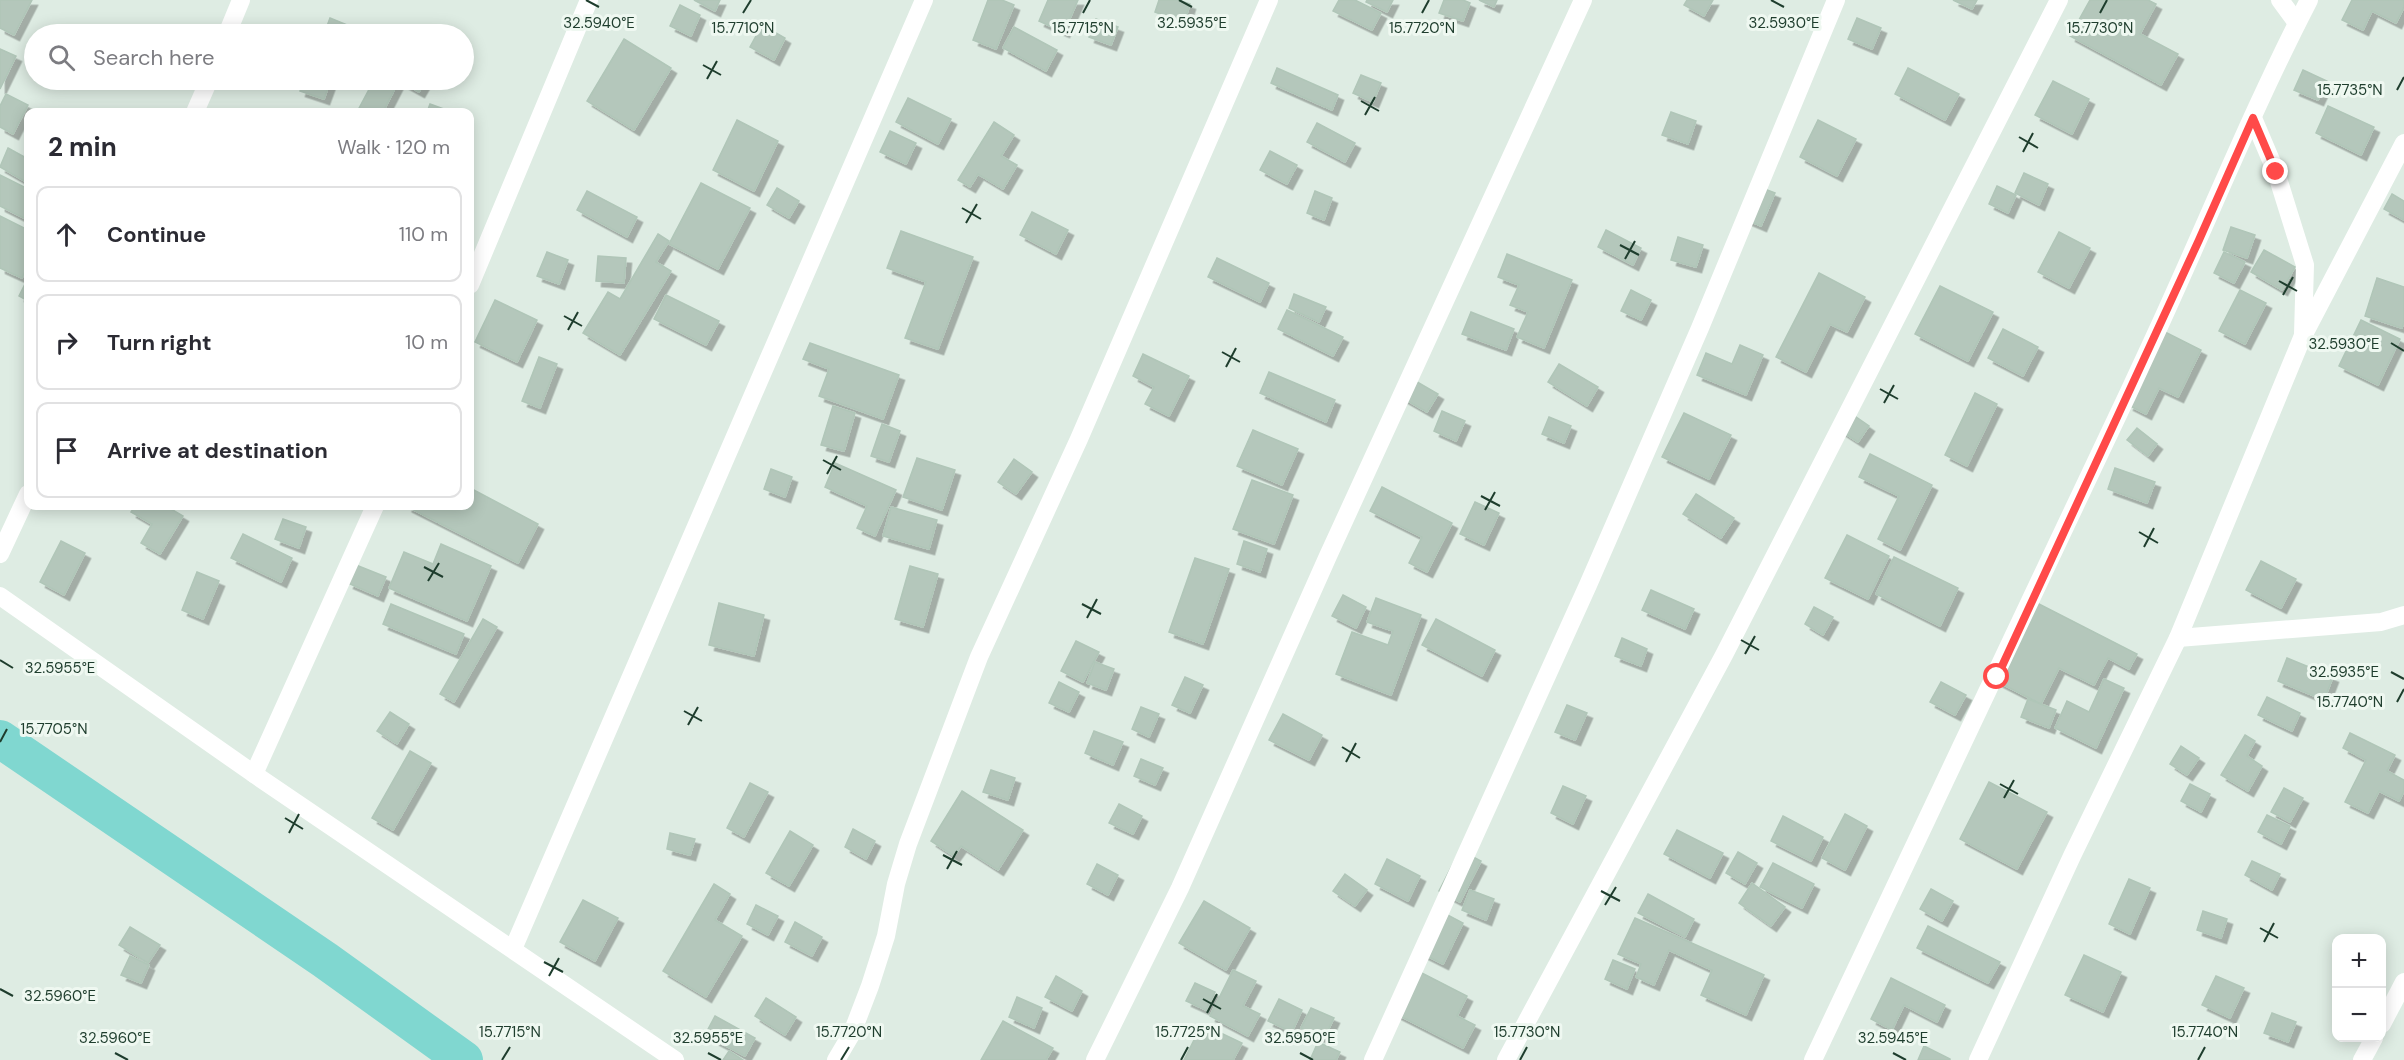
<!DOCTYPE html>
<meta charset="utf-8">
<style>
:root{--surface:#fff;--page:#f7f7f7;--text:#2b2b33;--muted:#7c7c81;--line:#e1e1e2}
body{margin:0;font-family:"DM Sans",sans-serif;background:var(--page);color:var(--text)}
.controls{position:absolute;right:18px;bottom:18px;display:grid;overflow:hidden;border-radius:12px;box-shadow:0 3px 15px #0003}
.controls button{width:54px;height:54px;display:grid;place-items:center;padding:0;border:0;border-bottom:2px solid var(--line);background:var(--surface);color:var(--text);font:30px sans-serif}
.stop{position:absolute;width:18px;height:18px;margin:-14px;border:4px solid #ff4a49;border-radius:50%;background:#fff}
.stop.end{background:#ff4a49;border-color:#fff;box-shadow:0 2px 6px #0008}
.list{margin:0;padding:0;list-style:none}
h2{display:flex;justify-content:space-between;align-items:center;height:78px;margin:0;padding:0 24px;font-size:26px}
h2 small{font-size:20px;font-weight:400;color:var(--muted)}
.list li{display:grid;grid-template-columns:39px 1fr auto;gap:18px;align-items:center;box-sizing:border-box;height:96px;margin:0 12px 12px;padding:0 12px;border:2px solid var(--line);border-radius:12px}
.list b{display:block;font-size:22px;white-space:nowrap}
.list em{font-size:20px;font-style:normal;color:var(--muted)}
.icon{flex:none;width:33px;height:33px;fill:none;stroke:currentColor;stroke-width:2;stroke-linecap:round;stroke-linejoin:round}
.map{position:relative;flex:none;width:2404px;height:1060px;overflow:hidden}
.search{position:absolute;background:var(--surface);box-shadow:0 3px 15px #0003;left:24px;top:24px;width:450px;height:66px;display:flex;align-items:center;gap:15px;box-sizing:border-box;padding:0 21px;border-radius:33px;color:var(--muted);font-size:22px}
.panel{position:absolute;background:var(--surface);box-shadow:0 3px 15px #0003;left:24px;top:108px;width:450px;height:402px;border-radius:12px}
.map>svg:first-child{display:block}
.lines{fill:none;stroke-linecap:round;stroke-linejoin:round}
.canal{stroke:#80d7d0;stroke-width:38}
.building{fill:#b4c7bb;stroke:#b0c6b8;stroke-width:1.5;filter:url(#shadow)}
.minor{stroke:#fff;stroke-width:18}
.route{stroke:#ff4a49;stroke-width:8}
.ticks{fill:none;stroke:#1e3d2d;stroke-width:2}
.ticks-label{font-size:15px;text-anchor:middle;fill:#1e3d2d;stroke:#eff8f1;stroke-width:6;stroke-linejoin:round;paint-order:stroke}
</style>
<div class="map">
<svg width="2404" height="1060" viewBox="0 0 2404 1060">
<defs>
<filter id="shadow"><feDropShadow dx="5.5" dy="5.5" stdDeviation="0" flood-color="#0004"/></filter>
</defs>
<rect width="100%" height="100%" fill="#deece3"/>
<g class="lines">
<!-- canal -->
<polyline class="canal" points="0,739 325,960 464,1060"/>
</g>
<!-- building -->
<g class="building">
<polygon points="0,0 32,0 14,35 0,28"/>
<polygon points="694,0 720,0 715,11"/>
<polygon points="988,0 1002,0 1014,5 996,49 973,40"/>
<polygon points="1048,0 1078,0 1064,32 1039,21"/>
<polygon points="1159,0 1178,0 1190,4 1184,23 1155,12"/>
<polygon points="1339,0 1355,0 1381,13 1372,30 1333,11"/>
<polygon points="1367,0 1393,0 1387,12 1366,2"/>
<polygon points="1444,0 1463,0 1470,3 1463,21 1439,13"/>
<polygon points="1479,0 1497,0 1494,7"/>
<polygon points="1687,0 1713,0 1704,16 1684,5"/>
<polygon points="1953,0 1977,0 1972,9"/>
<polygon points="2090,0 2148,0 2156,4 2140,34 2178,54 2161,85 2070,36"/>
<polygon points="2352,0 2404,0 2404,7 2396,23 2372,11 2363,30 2342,20"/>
<polygon points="680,5 700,15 691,36 670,26"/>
<polygon points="330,18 369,34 324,34"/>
<polygon points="1857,18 1881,28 1872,49 1848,39"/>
<polygon points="1096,19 1118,27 1111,45 1089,37"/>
<polygon points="762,25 785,38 774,60 750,47"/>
<polygon points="1014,27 1057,50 1046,71 1003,48"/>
<polygon points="624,39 671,68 634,130 587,101"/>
<polygon points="0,49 16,56 0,89"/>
<polygon points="1277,68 1338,95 1332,110 1271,83"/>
<polygon points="1908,68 1959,94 1945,120 1895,94"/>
<polygon points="2303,70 2327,81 2318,100 2294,90"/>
<polygon points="1361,75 1381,83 1373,102 1353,93"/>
<polygon points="304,80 331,80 324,99 300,91"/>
<polygon points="374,80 426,80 419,92 399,81 383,112 363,112 358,110"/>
<polygon points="2053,81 2089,99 2072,134 2035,115"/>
<polygon points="6,94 28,105 13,134 0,127 0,106"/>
<polygon points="908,98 951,119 938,144 896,122"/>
<polygon points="430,104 452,112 427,112"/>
<polygon points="2328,106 2374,127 2361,155 2316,133"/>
<polygon points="1671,112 1696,121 1688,144 1662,135"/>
<polygon points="737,120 778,141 754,191 713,170"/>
<polygon points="1818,120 1856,139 1837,176 1800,157"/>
<polygon points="994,122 1014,135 1001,156 1017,165 1003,189 978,174 970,187 958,180"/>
<polygon points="1317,123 1355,143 1345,162 1307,142"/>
<polygon points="890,131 916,143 906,164 880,152"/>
<polygon points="8,148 28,159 28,183 0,167"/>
<polygon points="1270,151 1297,165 1287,184 1260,170"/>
<polygon points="2024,173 2048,184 2039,205 2015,193"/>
<polygon points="0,175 28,189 28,220 0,206"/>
<polygon points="701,183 750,208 718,269 669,244"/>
<polygon points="1754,185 1775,193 1761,226 1740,217"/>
<polygon points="1997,186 2016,195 2008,213 1989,204"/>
<polygon points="777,188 799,201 789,218 767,205"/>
<polygon points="587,191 637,217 627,237 577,210"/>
<polygon points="1315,191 1332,198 1324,220 1307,213"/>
<polygon points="2392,194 2404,201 2404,220 2384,209"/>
<polygon points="1032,212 1068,230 1056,254 1020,235"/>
<polygon points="0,216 28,230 28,265 22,278 0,268"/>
<polygon points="2231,227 2255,235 2247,258 2223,250"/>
<polygon points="1606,230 1641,248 1633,265 1598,247"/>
<polygon points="901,231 973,257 938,349 905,338 926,282 887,268"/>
<polygon points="2059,232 2090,248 2069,288 2038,272"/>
<polygon points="658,234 669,241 656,262 671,271 620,355 583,333 608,292 620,299"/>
<polygon points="1678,237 1703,245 1696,267 1671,260"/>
<polygon points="2264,250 2295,267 2282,290 2251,272"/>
<polygon points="547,252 568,260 559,284 537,276"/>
<polygon points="2224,252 2245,262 2234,283 2214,273"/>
<polygon points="1507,254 1572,280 1544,348 1517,337 1528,312 1510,305 1519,285 1498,277"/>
<polygon points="598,256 626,258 624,283 596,281"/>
<polygon points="1217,258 1269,283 1260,302 1208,277"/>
<polygon points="1819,273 1865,297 1847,332 1830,324 1806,372 1776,357"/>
<polygon points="28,278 28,301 19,296"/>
<polygon points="2377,278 2404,287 2404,322 2402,328 2365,316"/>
<polygon points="1940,286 1993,312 1968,361 1915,334"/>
<polygon points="1631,290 1651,300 1641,320 1621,311"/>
<polygon points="2240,290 2266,303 2245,344 2219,331"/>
<polygon points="1294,294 1326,307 1319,322 1289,308"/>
<polygon points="666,295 719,321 706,345 654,319"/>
<polygon points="495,300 537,320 517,362 475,342"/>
<polygon points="1287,310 1343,337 1333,356 1278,329"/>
<polygon points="1471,312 1514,329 1506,350 1462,334"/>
<polygon points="2361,320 2400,339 2378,385 2339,366"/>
<polygon points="2003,329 2038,347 2023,376 1988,358"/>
<polygon points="2163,331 2201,350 2178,397 2159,388 2146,414 2128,405"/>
<polygon points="810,343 899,375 883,419 819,396 829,369 803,359"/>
<polygon points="1740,345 1763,355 1746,395 1697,375 1706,353 1732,364"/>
<polygon points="1143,354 1189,376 1169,416 1145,404 1154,387 1133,376"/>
<polygon points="539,357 557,364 540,408 522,401"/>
<polygon points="1559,364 1598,387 1587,406 1548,382"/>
<polygon points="1269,372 1335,400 1326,422 1260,393"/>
<polygon points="1412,379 1438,394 1427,412 1401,397"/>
<polygon points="1975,393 1997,404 1967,466 1945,455"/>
<polygon points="833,406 855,413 844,451 821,445"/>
<polygon points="1442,411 1465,421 1456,441 1434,431"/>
<polygon points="1849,412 1869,426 1858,442 1838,429"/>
<polygon points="1684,413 1731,435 1709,479 1662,457"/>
<polygon points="1549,417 1571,426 1564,443 1542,434"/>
<polygon points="882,424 900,431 889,462 871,456"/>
<polygon points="2137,428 2157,444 2148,456 2127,440"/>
<polygon points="1253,430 1298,449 1282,485 1237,466"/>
<polygon points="1870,454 1932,485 1900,550 1878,539 1899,496 1859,477"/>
<polygon points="917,458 955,470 942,510 903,497"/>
<polygon points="1014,459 1032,472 1016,494 998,482"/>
<polygon points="835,463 896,490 875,536 857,528 867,506 825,487"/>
<polygon points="2115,468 2155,482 2147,503 2108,489"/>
<polygon points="771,469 792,477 785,497 764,489"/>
<polygon points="1252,480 1293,495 1274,544 1233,529"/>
<polygon points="1382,487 1452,523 1427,572 1409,563 1422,537 1370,511"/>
<polygon points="470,488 538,524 518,563 406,506 470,506"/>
<polygon points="1696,494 1734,518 1721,538 1683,514"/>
<polygon points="1475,502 1499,513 1484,545 1460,534"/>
<polygon points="135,506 166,506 183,516 160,554 141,543 152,524 131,512"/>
<polygon points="891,507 937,520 929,549 883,536"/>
<polygon points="283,519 306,527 299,548 275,539"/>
<polygon points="243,534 292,558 281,582 231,558"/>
<polygon points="1847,535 1889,556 1868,599 1825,578"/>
<polygon points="61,541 85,553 64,595 40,582"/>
<polygon points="1244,541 1267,549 1260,572 1237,564"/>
<polygon points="441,544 491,566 467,621 389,588 404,552 433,564"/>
<polygon points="1894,557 1958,588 1940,626 1876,594"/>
<polygon points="1195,558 1229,569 1203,644 1169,632"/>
<polygon points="2261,561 2296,579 2281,608 2246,590"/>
<polygon points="356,565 386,577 378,596 348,583"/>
<polygon points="910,566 938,574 923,627 895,619"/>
<polygon points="197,572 219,581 203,619 182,610"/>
<polygon points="1651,590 1694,609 1685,629 1642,610"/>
<polygon points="1343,595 1366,607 1356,628 1332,616"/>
<polygon points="1376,598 1421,615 1391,695 1336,674 1352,632 1388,645 1393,631 1367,622"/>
<polygon points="719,603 764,615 754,656 709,645"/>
<polygon points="2037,603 2137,654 2129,669 2108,658 2094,685 2059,668 2041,704 1998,682"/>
<polygon points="391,604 464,634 456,654 383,624"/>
<polygon points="1814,607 1833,617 1823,635 1805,624"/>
<polygon points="483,619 497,627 454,702 440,694"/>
<polygon points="1436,619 1495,650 1482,676 1422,645"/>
<polygon points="1622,638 1647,649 1641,666 1615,656"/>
<polygon points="1076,641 1099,652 1083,682 1061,671"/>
<polygon points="2287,658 2333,677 2324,700 2278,681"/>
<polygon points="1095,662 1114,669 1106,690 1087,683"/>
<polygon points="1185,677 1203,685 1190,713 1172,705"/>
<polygon points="2104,679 2124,688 2096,748 2055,728 2067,701 2089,712"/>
<polygon points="1059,682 1079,692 1069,712 1049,703"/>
<polygon points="1941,682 1966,695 1955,715 1930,702"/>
<polygon points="2267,697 2300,713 2292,731 2258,715"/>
<polygon points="2028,699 2056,710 2049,728 2021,717"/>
<polygon points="1567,705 1587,713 1575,740 1555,732"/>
<polygon points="1141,707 1159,714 1149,737 1132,729"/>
<polygon points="390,712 409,724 397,744 377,731"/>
<polygon points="1283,714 1322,735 1309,760 1269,740"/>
<polygon points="1094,731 1123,742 1113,765 1085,753"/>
<polygon points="2350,733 2395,755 2387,771 2404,780 2404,791 2399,801 2379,791 2368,813 2345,802 2366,760 2343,748"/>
<polygon points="2245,735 2255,741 2247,756 2262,766 2248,791 2221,775"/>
<polygon points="2181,746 2199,758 2187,775 2170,764"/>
<polygon points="410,751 431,763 393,830 372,818"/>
<polygon points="1141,759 1163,768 1155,785 1134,776"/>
<polygon points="991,770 1015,778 1008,800 983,792"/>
<polygon points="1989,782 2047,812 2017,869 1960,839"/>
<polygon points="750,783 768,792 744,837 727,828"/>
<polygon points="2190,784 2210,794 2201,812 2181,801"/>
<polygon points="1563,786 1586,796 1573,824 1551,813"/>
<polygon points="2284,788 2303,798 2290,822 2271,812"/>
<polygon points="962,791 1023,830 998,870 961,846 954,856 931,841"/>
<polygon points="1119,804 1142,816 1133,834 1109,823"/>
<polygon points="1845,814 1867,826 1845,870 1822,858"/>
<polygon points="2267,815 2290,826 2281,844 2258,832"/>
<polygon points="1783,816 1823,837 1811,861 1771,841"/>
<polygon points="853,829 875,841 866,859 845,847"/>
<polygon points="1677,830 1723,853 1710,878 1664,854"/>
<polygon points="790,831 813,845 789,886 766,873"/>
<polygon points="670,833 695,839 690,855 667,849"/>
<polygon points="1460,850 1481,861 1460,902 1439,891"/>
<polygon points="1738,852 1757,863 1745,884 1726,873"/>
<polygon points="1387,859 1420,876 1408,901 1375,884"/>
<polygon points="2252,861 2280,874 2272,890 2245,875"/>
<polygon points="1773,863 1814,884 1802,908 1760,887"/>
<polygon points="1097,864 1118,875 1108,895 1087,884"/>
<polygon points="1345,874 1367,890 1355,906 1333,891"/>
<polygon points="2129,879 2150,888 2130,934 2109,924"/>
<polygon points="1752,883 1785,907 1771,926 1739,903"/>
<polygon points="714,884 730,894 715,920 742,936 706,997 663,971"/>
<polygon points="1931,889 1953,901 1942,921 1920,909"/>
<polygon points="1470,890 1494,899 1486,920 1462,910"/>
<polygon points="1648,894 1694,919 1685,937 1638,913"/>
<polygon points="583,900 618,918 595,961 560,942"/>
<polygon points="1204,901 1250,928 1226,970 1179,943"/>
<polygon points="756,905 778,916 768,935 747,924"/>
<polygon points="1440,911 1463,923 1443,964 1419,952"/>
<polygon points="2203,911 2227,919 2221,938 2197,930"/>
<polygon points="1635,918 1764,975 1746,1015 1701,995 1712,970 1669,950 1654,985 1636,977 1641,964 1618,954"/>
<polygon points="795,922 822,937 812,956 785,942"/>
<polygon points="1928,926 2000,962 1988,983 1917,948"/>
<polygon points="130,927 160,945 148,963 119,945"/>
<polygon points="2084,955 2121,972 2103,1012 2065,995"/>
<polygon points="130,956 149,965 141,983 121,975"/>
<polygon points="1613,960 1635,969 1627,989 1605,979"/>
<polygon points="1414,969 1467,996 1457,1016 1475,1025 1463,1048 1392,1012"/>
<polygon points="1233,970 1256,981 1243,1006 1260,1014 1248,1036 1210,1016"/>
<polygon points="1056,976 1082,991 1072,1011 1045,997"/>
<polygon points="2216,976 2244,988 2230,1018 2202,1005"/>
<polygon points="1891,978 1945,1005 1937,1022 1904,1005 1892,1030 1871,1019"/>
<polygon points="1195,983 1215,992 1206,1010 1186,1001"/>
<polygon points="1017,997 1042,1008 1034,1028 1009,1017"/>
<polygon points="766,998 796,1017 785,1035 755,1016"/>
<polygon points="1279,999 1302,1010 1292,1032 1268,1021"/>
<polygon points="1311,1008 1334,1018 1324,1039 1301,1028"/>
<polygon points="2272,1013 2296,1022 2288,1042 2264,1033"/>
<polygon points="715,1016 755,1038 745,1056 705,1035"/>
<polygon points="1003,1021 1053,1048 1046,1060 981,1060"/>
<polygon points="1202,1024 1242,1043 1233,1060 1184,1060"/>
<polygon points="1318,1042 1340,1052 1336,1060 1310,1060"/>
<polygon points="1924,1046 1950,1059 1950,1060 1918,1060"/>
<polygon points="729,1051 743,1060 723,1060"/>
</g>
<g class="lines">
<!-- minor -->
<g class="minor">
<polyline points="2280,0 2297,23"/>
<polyline points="227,34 241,0"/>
<polyline points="195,112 209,80"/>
<polyline points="2253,118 2276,172 2305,265 2303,334"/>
<polyline points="470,285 589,0"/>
<polyline points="0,554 28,494"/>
<polyline points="0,596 254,774 675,1060"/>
<polyline points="2178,638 2381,622 2404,615"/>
<polyline points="254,774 375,506"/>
<polyline points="513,949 924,0"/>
<polyline points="2382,1024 2404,982"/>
<polyline points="836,1060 852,1033 870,986 886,936 896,884 908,844 979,657 1079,439 1269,0"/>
<polyline points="1095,1060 1180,888 1328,556 1583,0"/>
<polyline points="1373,1060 1588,585 1700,328 1836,0"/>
<polyline points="1506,1060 1724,655 2059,0"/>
<path d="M1813,1060c115,-239 228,-478 339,-718 53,-114 99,-230 157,-342"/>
<polyline points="1978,1060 2072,856 2178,638 2302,338 2404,143"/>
<polyline points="2362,1060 2374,1038"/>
</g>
</g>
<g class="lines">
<!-- route -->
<polyline class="route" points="1997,677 2199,240 2253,118 2276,172"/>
</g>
<!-- ticks -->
<path class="ticks" d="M586,0l13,7M1179,0l13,7M1771,0l13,7M743,13l8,-13M1083,13l7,-13M1422,13l7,-13M2100,13l7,-13M703,65l18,10M707,79l10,-18M2397,90l7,-13M1361,101l18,10M1365,115l10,-18M2019,137l19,11M2023,152l10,-19M962,208l19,11M966,223l11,-19M1620,245l19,10M1625,259l10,-18M2279,281l18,10M2283,295l10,-18M564,316l18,10M568,330l10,-18M2391,343l13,8M1222,352l18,10M1226,367l10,-19M1880,389l18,10M1884,403l10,-18M823,460l18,10M827,474l10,-18M1481,496l19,10M1485,510l10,-18M2139,532l19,11M2144,547l10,-19M424,567l19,10M428,581l11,-18M1082,604l19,10M1087,618l10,-19M1741,640l18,10M1745,654l10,-18M0,660l13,8M2391,672l13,7M2397,702l7,-13M684,711l18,10M688,725l10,-18M0,742l7,-13M1342,747l18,11M1346,762l10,-19M2000,784l18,10M2004,798l10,-18M285,818l18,11M289,833l10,-19M943,855l19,10M947,869l10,-18M1601,891l19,10M1605,905l11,-18M2260,928l18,10M2264,942l10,-19M544,962l19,10M549,976l10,-18M0,989l13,7M1203,999l18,10M1207,1013l10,-19M115,1053l13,7M708,1053l13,7M1300,1053l13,7M1893,1053l13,7M502,1060l8,-13M841,1060l8,-13M1181,1060l7,-13M1520,1060l7,-13M2198,1060l7,-13"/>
<g class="ticks-label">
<text x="599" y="28">32.5940°E</text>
<text x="1192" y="28">32.5935°E</text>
<text x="1784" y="28">32.5930°E</text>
<text x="743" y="33">15.7710°N</text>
<text x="1083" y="33">15.7715°N</text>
<text x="1422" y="33">15.7720°N</text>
<text x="2100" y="33">15.7730°N</text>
<text x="2350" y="95">15.7735°N</text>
<text x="2344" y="349">32.5930°E</text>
<text x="60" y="673">32.5955°E</text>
<text x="2344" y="677">32.5935°E</text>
<text x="2350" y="707">15.7740°N</text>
<text x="54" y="734">15.7705°N</text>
<text x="60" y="1001">32.5960°E</text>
<text x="510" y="1037">15.7715°N</text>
<text x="849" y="1037">15.7720°N</text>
<text x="1188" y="1037">15.7725°N</text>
<text x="1527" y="1037">15.7730°N</text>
<text x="2205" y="1037">15.7740°N</text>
<text x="115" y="1043">32.5960°E</text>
<text x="708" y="1043">32.5955°E</text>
<text x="1300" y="1043">32.5950°E</text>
<text x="1893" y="1043">32.5945°E</text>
</g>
</svg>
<div class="controls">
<button>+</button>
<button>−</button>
</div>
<div class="stop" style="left:1997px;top:677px"></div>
<div class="stop end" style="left:2276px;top:172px"></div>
<div class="search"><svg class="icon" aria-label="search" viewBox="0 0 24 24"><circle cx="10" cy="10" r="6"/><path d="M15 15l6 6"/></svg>Search here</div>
<section class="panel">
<h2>2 min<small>Walk · 120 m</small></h2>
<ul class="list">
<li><svg class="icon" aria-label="ahead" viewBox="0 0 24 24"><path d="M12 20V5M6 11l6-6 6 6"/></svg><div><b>Continue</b></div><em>110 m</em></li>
<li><svg class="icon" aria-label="right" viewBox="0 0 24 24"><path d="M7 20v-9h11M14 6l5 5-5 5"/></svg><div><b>Turn right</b></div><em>10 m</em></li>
<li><svg class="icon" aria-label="arrive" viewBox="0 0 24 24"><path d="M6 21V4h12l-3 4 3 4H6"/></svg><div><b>Arrive at destination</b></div></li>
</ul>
</section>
</div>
